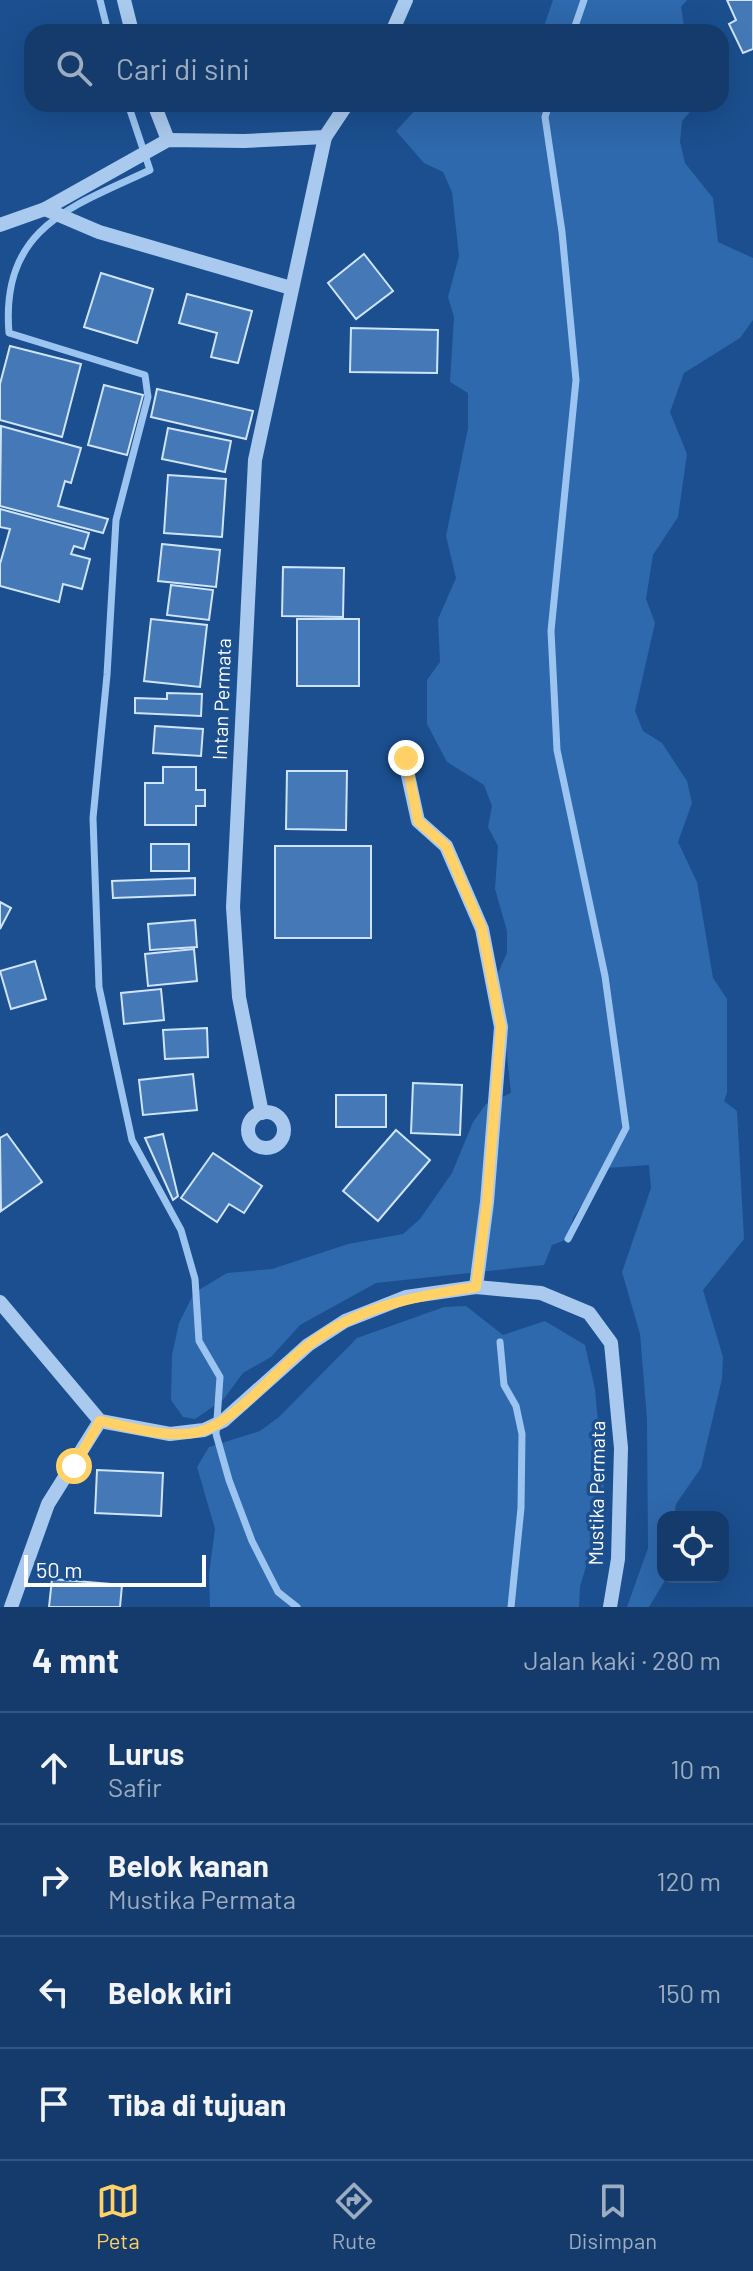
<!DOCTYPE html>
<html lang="id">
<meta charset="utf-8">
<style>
:root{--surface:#143b6b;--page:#214673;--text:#f1f3f6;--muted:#9dadc1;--line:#33557e;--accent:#ffd166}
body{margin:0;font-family:Barlow,sans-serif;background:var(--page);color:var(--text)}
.controls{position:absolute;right:24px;bottom:24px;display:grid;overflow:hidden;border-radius:16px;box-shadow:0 8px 32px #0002}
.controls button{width:72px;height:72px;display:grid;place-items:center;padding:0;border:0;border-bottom:2px solid var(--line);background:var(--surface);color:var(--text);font:40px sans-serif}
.scale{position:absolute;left:24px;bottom:20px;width:182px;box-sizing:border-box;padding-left:8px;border:4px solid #fff;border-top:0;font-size:22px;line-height:28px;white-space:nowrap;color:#fff;-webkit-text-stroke:6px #1b4f8f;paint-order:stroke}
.stop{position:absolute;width:24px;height:24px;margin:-18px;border:6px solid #ffd166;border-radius:50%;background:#fff}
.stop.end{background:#ffd166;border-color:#fff;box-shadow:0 2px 8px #0008}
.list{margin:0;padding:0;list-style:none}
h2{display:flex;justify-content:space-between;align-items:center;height:104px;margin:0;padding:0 32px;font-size:34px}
h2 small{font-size:26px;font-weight:400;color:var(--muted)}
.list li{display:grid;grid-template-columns:52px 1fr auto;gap:24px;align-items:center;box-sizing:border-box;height:112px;padding:0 32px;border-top:2px solid var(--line)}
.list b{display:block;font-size:30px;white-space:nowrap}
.list p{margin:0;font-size:26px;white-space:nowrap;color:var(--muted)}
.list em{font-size:26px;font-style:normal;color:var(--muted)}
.icon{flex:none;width:44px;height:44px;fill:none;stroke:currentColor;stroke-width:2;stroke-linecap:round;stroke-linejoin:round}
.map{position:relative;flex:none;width:753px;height:1607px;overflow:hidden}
.search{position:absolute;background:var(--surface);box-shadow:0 8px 32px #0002;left:24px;right:24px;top:24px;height:88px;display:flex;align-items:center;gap:20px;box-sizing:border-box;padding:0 28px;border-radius:24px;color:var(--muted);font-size:30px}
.sheet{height:552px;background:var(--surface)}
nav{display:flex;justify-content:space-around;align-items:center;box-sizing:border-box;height:112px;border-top:2px solid var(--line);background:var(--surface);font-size:22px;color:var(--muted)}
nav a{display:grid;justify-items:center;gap:4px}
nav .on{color:var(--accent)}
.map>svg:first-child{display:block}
.green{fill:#2e69ad}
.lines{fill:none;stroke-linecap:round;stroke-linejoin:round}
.stream{stroke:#9cc4f0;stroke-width:7}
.building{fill:#4478b7;stroke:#cfe3fa;stroke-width:2}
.minor{stroke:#a9c9ee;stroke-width:14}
.route{stroke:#ffd166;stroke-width:10}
.labels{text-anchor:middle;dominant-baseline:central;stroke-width:7;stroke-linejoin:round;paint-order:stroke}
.street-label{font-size:20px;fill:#fff;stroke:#1b4f8f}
</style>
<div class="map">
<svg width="753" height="1607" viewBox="0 0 753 1607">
<rect width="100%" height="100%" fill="#1b4f8f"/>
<!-- green -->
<g class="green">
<polygon points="553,0 687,0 681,7 685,32 542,32"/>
<polygon points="421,104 697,104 682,121 680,142 685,163 713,198 718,242 753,258 753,320 740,338 684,373 670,412 687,454 678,517 653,555 646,599 655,623 635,711 643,731 662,743 687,781 692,803 678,842 697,882 713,978 727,999 727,1093 724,1101 737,1111 744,1239 703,1290 723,1357 722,1379 701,1468 676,1504 674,1517 663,1517 663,1577 667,1577 649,1607 627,1607 648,1548 647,1419 640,1334 622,1272 651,1188 649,1165 607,1168 573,1218 568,1239 552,1245 544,1265 376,1283 300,1325 271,1357 243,1373 223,1400 195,1419 183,1417 171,1400 172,1355 179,1323 194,1293 227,1273 272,1269 348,1244 403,1234 420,1219 452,1173 473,1122 486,1104 511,1093 498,973 507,953 507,931 495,889 498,846 488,827 492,806 484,785 447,762 427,724 427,680 440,662 438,619 456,578 446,536 468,428 468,393 450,382 454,317 448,297 459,256 452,192 443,172 424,163 396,131"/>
<polygon points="466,1306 503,1335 545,1321 585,1345 595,1389 605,1501 580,1587 579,1607 210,1607 209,1574 215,1529 197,1467 209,1447 260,1431 279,1417 357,1338 444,1307"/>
</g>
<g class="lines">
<!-- stream -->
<g class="stream">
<polyline points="100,0 108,32"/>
<polyline points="573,32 584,0"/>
<path d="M128,104l22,66c-76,36 -150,56 -141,163l136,42 3,22 -32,123 -9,155 -14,143 6,169 33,153 49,90 14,49 4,62 21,36 -4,57 13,46 23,61 26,51 19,15"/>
<polyline points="549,104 545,117 562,232 576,380 551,631 557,750 605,976 626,1128 568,1239"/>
<polyline points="500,1342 504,1385 516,1406 522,1434 521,1508 511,1607"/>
</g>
</g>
<!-- building -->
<g class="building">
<polygon points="727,0 753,0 753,49 743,53 729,24 736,20"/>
<polygon points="364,254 393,291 356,319 328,283"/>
<polygon points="101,273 153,289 137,343 84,327"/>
<polygon points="187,294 252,311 238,363 211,357 217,333 179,323"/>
<polygon points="351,328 438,330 437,373 350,372"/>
<polygon points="10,346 81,364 62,437 0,420 0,384"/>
<polygon points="104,385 143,395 127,455 88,445"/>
<polygon points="157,389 253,411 246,439 151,417"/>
<polygon points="1,426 81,448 71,483 65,481 58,506 108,519 103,533 0,506"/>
<polygon points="168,428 231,441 225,472 162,459"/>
<polygon points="168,475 226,479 222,537 164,533"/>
<polygon points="0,509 89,533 84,549 74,546 71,554 90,559 82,589 63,584 59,602 0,586 0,564 10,529 0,527"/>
<polygon points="162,544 220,550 216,587 158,581"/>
<polygon points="283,567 344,568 343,617 282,616"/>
<polygon points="171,585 213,590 209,620 167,615"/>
<polygon points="151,619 207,625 200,687 144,681"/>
<rect x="297" y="619" width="62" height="67"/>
<polygon points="167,693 202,694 201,716 135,713 135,698 167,699"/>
<polygon points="155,726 203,729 201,756 153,753"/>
<polygon points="163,767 196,767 196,790 205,790 205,806 196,806 196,825 145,825 145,783 163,783"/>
<polygon points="287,771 347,771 346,830 286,829"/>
<rect x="151" y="844" width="38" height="27"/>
<rect x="275" y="846" width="96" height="92"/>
<polygon points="195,878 195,895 113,898 112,881"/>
<polygon points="0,902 11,908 0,929"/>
<polygon points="195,920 197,947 150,950 148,924"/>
<polygon points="194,949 197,981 148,986 145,954"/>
<polygon points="35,961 46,999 11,1009 0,971"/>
<polygon points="161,989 164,1020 124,1024 121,993"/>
<polygon points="207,1028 208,1057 165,1059 163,1030"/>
<polygon points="193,1074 197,1110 143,1115 139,1080"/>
<polygon points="413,1083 462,1085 460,1135 411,1133"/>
<rect x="336" y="1095" width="50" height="32"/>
<polygon points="396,1130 430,1160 378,1221 343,1191"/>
<polygon points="7,1134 42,1182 1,1211 0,1138"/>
<polygon points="163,1134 178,1196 173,1200 145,1138"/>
<polygon points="213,1153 262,1186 244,1213 229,1204 217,1222 181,1198"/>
<polygon points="97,1470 163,1473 161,1516 95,1513"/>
<polygon points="52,1579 122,1585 120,1607 49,1607"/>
</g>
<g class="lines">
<!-- minor -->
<g class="minor">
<polyline points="124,0 132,32"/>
<polyline points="392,32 406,0"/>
<polyline points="154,104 168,140"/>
<polyline points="45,209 99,232 291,288"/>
<polyline points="0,225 45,209 168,140 244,141 325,137 347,104"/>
<polyline points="404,757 418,821 446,846 482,929 501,1027 487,1202 476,1287"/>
<circle cx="266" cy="1130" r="18"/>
<polyline points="262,1113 239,997 233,907 255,460 325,137"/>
<polyline points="0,1302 100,1421 170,1434 204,1430 223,1421 308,1345 345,1321 406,1297 476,1287 541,1293 589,1313 611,1343 621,1448 618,1559 610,1607"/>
<polyline points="11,1607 48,1504 100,1421"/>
</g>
</g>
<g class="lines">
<!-- route -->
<path class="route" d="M74,1466l26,-45c32,6 70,19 102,10 31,-9 77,-63 104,-84 50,-40 109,-51 170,-60l11,-85 14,-175 -19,-98 -36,-83 -28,-25 -12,-63"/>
</g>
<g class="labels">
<!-- street labels -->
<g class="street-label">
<text transform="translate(221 699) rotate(-88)">Intan Permata</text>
<text transform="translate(596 1493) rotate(-89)">Mustika Permata</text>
</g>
</g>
</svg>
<div class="controls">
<button><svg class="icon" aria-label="locate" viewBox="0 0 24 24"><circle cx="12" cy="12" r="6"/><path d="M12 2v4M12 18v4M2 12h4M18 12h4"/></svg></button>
</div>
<div class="scale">50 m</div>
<div class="stop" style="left:74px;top:1466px"></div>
<div class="stop end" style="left:406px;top:758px"></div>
<div class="search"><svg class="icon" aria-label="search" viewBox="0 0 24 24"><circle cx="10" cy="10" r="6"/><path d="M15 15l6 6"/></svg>Cari di sini</div>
</div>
<section class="sheet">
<h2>4 mnt<small>Jalan kaki · 280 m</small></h2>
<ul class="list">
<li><svg class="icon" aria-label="ahead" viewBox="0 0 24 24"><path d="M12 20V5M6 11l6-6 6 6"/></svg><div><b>Lurus</b><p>Safir</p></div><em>10 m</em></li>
<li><svg class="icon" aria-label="right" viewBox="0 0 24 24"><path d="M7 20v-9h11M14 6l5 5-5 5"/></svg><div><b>Belok kanan</b><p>Mustika Permata</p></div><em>120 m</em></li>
<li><svg class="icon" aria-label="left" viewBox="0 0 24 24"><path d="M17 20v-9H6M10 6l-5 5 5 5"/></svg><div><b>Belok kiri</b></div><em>150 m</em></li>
<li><svg class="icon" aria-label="arrive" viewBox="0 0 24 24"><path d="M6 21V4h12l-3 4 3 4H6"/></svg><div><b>Tiba di tujuan</b></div></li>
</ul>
</section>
<nav>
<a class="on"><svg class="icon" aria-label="map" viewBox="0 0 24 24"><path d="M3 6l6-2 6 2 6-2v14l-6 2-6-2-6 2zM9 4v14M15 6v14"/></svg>Peta</a>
<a><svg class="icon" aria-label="directions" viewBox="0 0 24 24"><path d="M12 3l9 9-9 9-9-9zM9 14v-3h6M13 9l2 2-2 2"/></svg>Rute</a>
<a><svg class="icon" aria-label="saved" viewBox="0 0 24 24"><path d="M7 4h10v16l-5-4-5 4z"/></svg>Disimpan</a>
</nav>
